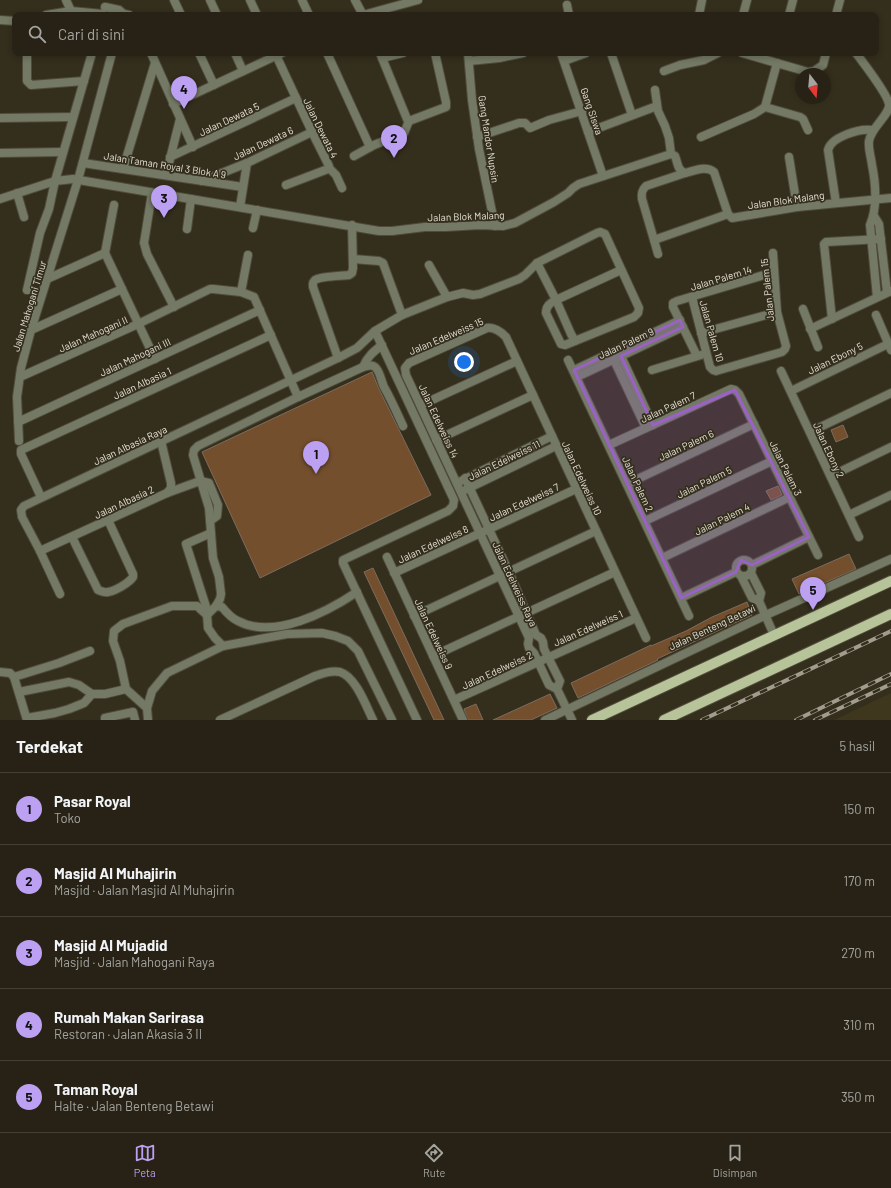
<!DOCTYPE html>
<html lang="id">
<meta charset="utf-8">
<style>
:root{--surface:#272215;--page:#332f22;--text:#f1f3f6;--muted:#a4a4a0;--line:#433f34;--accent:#bca0f2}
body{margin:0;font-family:Barlow,sans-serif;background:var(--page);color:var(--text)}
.compass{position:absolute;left:795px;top:68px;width:36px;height:36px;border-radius:50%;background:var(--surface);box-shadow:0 2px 6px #0003;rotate:164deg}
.you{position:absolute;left:464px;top:362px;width:14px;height:14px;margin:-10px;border:3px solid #fff;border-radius:50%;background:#1a73e8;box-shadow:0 0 0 6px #1a73e833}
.badge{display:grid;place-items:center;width:26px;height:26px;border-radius:50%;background:var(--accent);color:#111;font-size:13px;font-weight:700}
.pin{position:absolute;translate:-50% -33px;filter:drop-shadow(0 1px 2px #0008)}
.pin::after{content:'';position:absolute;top:21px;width:14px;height:12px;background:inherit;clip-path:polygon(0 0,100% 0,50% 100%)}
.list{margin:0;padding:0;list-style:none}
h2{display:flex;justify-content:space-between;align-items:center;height:52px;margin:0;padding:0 16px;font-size:17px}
h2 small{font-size:13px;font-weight:400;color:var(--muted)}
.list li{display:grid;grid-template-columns:26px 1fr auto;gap:12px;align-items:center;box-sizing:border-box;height:72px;padding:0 16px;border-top:1px solid var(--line)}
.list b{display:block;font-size:15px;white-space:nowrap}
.list p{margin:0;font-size:13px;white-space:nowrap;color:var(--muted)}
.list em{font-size:13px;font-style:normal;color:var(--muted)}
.icon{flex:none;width:22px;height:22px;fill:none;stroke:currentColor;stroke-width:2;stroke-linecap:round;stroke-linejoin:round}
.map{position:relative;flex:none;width:891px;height:720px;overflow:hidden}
.search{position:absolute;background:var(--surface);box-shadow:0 2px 6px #0003;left:12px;right:12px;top:12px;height:44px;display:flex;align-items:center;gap:10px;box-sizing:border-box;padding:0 14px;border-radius:8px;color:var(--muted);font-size:15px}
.sheet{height:412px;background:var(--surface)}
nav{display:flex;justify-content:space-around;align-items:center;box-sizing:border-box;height:56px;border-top:1px solid var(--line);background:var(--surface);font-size:11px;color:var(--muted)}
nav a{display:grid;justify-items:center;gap:2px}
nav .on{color:var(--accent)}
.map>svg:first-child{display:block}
.built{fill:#3f361e}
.building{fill:#744f2e;stroke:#7d6c5d}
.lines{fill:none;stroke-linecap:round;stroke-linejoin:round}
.minor-casing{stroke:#504b3a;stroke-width:10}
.major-casing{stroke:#504b3a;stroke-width:12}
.minor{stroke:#737965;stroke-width:8}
.major{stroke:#b7c399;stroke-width:10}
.rail-casing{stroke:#a19c8e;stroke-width:4}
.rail{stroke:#342e1c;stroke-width:2.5;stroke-dasharray:8;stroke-linecap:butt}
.marked{fill:#9b62c6;fill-opacity:0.2;stroke:#9b62c6;stroke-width:3;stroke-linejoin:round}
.labels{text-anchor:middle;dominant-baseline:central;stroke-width:3.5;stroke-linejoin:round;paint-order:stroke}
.street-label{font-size:10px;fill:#e5e1d6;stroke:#342e1c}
</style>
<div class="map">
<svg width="891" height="720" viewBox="0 0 891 720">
<rect width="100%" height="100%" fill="#342e1c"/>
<!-- built -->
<polygon class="built" points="891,693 891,720 834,720"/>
<!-- building -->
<g class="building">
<polygon points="372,372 379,389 431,495 260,578 202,452"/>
<polygon points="843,425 848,437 836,442 831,430"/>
<polygon points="778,486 782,495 771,500 766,491"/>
<polygon points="849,554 856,569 799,594 792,579"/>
<polygon points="373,568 444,720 434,720 364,572"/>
<polygon points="747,602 752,615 657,659 658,660 578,698 571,683 651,645 651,646 686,631 712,617"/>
<polygon points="550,694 557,708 531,720 493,720"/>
<polygon points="476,704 483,720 468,720 464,709"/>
</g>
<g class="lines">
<!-- minor casing -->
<g class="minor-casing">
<g id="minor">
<polyline points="66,0 71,11"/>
<polyline points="174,0 181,15"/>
<polyline points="210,0 217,15"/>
<polyline points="250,0 257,15"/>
<polyline points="302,0 309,15"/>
<polyline points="355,0 363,15"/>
<polyline points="567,5 569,15"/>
<polyline points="105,7 119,10 124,14 129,15"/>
<polyline points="46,15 71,11 103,14"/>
<polyline points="363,15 418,0"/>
<polyline points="699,15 702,0"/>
<polyline points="743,15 747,0"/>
<polyline points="789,15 793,0"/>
<polyline points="836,15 840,0"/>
<polyline points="0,20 15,21"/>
<polyline points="27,53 27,81 31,85 84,81"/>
<polyline points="151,53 193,147"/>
<polyline points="199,53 214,85"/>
<polyline points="235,53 243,71"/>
<polyline points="275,53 312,132 329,166 328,169 286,185"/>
<polyline points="327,53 370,147"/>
<polyline points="380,53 407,119 409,121 446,107 446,102 435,53"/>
<polyline points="468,53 472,100 479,149 495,226"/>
<polyline points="561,53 603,176"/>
<polyline points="611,53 632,115"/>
<polyline points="742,53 808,72 814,71 823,65 826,53"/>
<path d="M856,53c8,11 31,40 33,51 2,10 -18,23 -20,37 -1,7 2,16 3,24 4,20 6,41 -2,60l7,72"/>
<polyline points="382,58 403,53"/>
<polyline points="469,61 499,58 523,53"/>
<polyline points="564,61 586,53"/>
<polyline points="777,63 765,107 800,117 803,119 808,130"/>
<polyline points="664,71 680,65 704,60 718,53"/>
<polyline points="655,90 658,111 665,126 669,138 671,154"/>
<polyline points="173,104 282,53"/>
<polyline points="0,118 73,117"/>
<polyline points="588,132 657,106"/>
<polyline points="477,137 519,123 525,123 530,128 549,120 582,111"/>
<polyline points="701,137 754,114 765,107"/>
<polyline points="0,153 63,152"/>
<polyline points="354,156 374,145 404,133 409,121"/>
<polyline points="170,157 296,98"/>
<polyline points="789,157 797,207"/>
<polyline points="83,163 243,187"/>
<polyline points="329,168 336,175 342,188"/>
<polyline points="123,169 155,63"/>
<polyline points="166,175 180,119"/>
<polyline points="202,181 247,163 312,132"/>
<polyline points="17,193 24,217"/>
<polyline points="152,193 144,243 147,254 174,307"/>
<path d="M0,199l55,-18 18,-2 306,52h13l33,-4h21l34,-2 23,1 12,-3 39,-21 14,-9 5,-5 6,-4 92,-30 4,2c3,7 2,14 10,17 9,-2 21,-8 29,-1l14,42 4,4 65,-11 94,-9"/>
<path d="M836,203l-8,-53c3,-13 32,-22 44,-20"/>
<polyline points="114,205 105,253 155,359"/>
<polyline points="240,207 247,163"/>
<polyline points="874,216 879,224 887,292"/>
<polyline points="253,228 257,210"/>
<polyline points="187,229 191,199"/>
<path d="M654,240l-12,-41c-1,-6 0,-9 4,-13l39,-13"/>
<polyline points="658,254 654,240 728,214"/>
<polyline points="353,259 379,261 383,263 402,315"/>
<polyline points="537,263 556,300 571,334 575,341"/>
<polyline points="429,265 447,297"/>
<polyline points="47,279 105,253"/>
<polyline points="27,290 40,233 49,209 55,181 92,53"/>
<polyline points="241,292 248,255"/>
<polyline points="692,297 710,367 713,370 716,371 782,352 785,349 786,346 777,312 773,253"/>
<polyline points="803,309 818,347"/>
<polyline points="876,315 891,350"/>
<polyline points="832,319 824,244 826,242 881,239"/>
<polyline points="810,329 891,291"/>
<polyline points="31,330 122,289"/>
<polyline points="375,331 454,500 453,506 448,511 343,560 343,563 417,720"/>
<polyline points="701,333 777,312"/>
<polyline points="621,356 653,425"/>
<polyline points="697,356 673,307 673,303 677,301 774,272"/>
<path d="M338,358l-25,-71c0,-4 -1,-4 2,-7 5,-4 26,-4 34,-5l3,-2 1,-5 -1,-43"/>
<polyline points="568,360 689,616"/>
<polyline points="614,360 646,428"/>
<path d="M363,367c4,-10 10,-15 19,-22"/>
<polyline points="574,370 680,320"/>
<polyline points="652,370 701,355"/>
<polyline points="781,371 859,537"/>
<polyline points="20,377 138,324 210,289 213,289 241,292 254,297 298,397"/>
<polyline points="577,377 683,327"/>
<polyline points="791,391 888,344"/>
<polyline points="421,405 517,361"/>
<polyline points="18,422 260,310"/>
<polyline points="810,432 891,393"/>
<polyline points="436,440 533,395"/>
<polyline points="19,441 17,397 21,368 31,330 78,180 112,53"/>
<polyline points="609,445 731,389 735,390 739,394 818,555"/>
<polyline points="831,476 891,447"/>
<polyline points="465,478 509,572 536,635 541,638 543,642 544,649 560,681 557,689 572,720"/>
<polyline points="461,481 552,436"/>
<polyline points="627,484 754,424"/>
<polyline points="465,490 556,446"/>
<polyline points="167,493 200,481 209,483 218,505 217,516 210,521"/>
<polyline points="41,497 21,454 21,450 271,335"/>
<polyline points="849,515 891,495"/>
<polyline points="645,521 772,461"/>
<path d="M72,537l26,53c3,1 6,3 10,2 7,-1 21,-9 25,-15v-3l-25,-54"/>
<polyline points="40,551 167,493 171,488 171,483 161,441"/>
<polyline points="387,557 463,720"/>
<polyline points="662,558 790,497"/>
<circle cx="744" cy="568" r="8"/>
<polyline points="752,565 809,537"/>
<polyline points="394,573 576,489"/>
<polyline points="751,573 761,593 759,601 774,635"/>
<polyline points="741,576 752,598 759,601"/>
<path d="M60,594l-20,-43 -18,-34 -1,-7 3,-4 314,-148 19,-10 18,-17 27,-16 45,-18 16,-4 10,2 7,-1 39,-15 6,-4 12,-12 60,-30 3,-1 5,2 34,74 -1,5 -4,4 -69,28 -4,-1 -15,-31c0,-7 4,-10 10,-13l65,-30"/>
<polyline points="681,598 736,572"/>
<path d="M216,606l6,1c4,5 9,11 16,14 36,19 89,-9 119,-29"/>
<polyline points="208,613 186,544 211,533"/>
<path d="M207,615l9,-9 4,-7 1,-5 -2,-17 -6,-19 -4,-50 -16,-53 1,-5 4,-4 100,-49 65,-30c4,-1 9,-3 12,0 5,4 6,14 9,20 7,12 13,26 19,39"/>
<polyline points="414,616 596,531"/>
<polyline points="433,656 615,572"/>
<polyline points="0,672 10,673 14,677 27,720"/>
<polyline points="14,677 59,663 90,651"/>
<polyline points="126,689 120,661 113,641 114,631 123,624 172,606 197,606 207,615 208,628 215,638 223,646"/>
<path d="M557,689l-8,-4 -15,-32 -5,-5 -1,-4 1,-6 -123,-263 -1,-7 4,-5 78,-35c7,-1 13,3 19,9l140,301"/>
<polyline points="19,692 69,682 79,685 92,694"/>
<polyline points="454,700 636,618"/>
<polyline points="27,718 55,713 69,709 84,703 92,694 105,694 126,689 147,708"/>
<polyline points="105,720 105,718 133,712 135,720"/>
<polyline points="148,720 147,708 152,691 167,673 223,646 287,634 322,633 335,636 348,641 358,651 392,720"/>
<path d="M220,720l95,-44c8,-3 17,-6 25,-4 16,5 26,34 33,48"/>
<polyline points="545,720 766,615 891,559"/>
</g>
</g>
<!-- major casing -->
<g class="major-casing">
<g id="major">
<polyline points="592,720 891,581"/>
<polyline points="664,720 891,614"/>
</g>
</g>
<!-- minor -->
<use href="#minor" class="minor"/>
<!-- major -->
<use href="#major" class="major"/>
<!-- rail casing -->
<g class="rail-casing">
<g id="rail">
<polyline points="702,720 891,631"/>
<polyline points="796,720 891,674"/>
<polyline points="815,720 891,684"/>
</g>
</g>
<!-- rail -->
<use href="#rail" class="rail"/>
</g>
<!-- marked area -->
<path class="marked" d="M680,320l3,7 -62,29 32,69 82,-35 74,147 -57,28 -11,-5 -5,12 -55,26 -107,-228z"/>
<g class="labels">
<!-- street labels -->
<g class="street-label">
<text transform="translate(592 111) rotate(71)">Gang Siswa</text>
<text transform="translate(229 119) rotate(-25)">Jalan Dewata 5</text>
<text transform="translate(321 128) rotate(64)">Jalan Dewata 4</text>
<text transform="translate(489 139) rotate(81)">Gang Mandor Nupsin</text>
<text transform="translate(263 143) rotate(-25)">Jalan Dewata 6</text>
<text transform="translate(165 165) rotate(9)">Jalan Taman Royal 3 Blok A 9</text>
<text transform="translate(786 200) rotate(-8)">Jalan Blok Malang</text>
<text transform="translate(466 216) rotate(-2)">Jalan Blok Malang</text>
<text transform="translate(721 278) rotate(-17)">Jalan Palem 14</text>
<text transform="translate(767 290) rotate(-96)">Jalan Palem 15</text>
<text transform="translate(29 306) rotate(-73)">Jalan Mahogani Timur</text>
<text transform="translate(712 331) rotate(74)">Jalan Palem 10</text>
<text transform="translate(93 334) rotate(-24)">Jalan Mahogani II</text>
<text transform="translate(446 336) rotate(-23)">Jalan Edelweiss 15</text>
<text transform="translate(626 343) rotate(-25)">Jalan Palem 9</text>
<text transform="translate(135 357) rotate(-25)">Jalan Mahogani III</text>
<text transform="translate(835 358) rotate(-26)">Jalan Ebony 5</text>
<text transform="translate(142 383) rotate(-25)">Jalan Albasia 1</text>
<text transform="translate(668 407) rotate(-25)">Jalan Palem 7</text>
<text transform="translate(439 421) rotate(65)">Jalan Edelweiss 14</text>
<text transform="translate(130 445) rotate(-25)">Jalan Albasia Raya</text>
<text transform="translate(686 445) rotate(-25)">Jalan Palem 6</text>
<text transform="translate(829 450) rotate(65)">Jalan Ebony 2</text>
<text transform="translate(504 460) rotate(-26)">Jalan Edelweiss 11</text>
<text transform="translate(786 468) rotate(64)">Jalan Palem 3</text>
<text transform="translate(582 478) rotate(65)">Jalan Edelweiss 10</text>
<text transform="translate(704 482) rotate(-26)">Jalan Palem 5</text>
<text transform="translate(638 484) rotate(65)">Jalan Palem 2</text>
<text transform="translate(124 502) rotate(-25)">Jalan Albasia 2</text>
<text transform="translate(524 502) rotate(-25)">Jalan Edelweiss 7</text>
<text transform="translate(722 519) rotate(-26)">Jalan Palem 4</text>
<text transform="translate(433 544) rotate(-25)">Jalan Edelweiss 8</text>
<text transform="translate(515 584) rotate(65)">Jalan Edelweiss Raya</text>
<text transform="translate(712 627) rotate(-25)">Jalan Benteng Betawi</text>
<text transform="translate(588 628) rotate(-24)">Jalan Edelweiss 1</text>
<text transform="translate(434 634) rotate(65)">Jalan Edelweiss 9</text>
<text transform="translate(497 670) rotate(-25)">Jalan Edelweiss 2</text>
</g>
</g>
</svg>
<svg class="compass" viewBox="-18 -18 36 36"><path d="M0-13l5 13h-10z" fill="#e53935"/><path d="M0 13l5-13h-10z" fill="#a4a4a0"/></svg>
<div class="you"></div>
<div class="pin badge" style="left:316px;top:474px">1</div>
<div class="pin badge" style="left:394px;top:158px">2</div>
<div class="pin badge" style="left:164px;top:218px">3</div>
<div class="pin badge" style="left:184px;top:109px">4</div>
<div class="pin badge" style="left:813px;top:610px">5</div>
<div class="search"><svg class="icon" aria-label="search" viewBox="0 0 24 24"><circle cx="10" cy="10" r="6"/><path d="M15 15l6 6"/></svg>Cari di sini</div>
</div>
<section class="sheet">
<h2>Terdekat<small>5 hasil</small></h2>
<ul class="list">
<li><span class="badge">1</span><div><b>Pasar Royal</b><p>Toko</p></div><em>150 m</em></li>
<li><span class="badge">2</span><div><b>Masjid Al Muhajirin</b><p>Masjid · Jalan Masjid Al Muhajirin</p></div><em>170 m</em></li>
<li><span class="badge">3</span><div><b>Masjid Al Mujadid</b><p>Masjid · Jalan Mahogani Raya</p></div><em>270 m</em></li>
<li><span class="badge">4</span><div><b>Rumah Makan Sarirasa</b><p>Restoran · Jalan Akasia 3 II</p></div><em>310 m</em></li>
<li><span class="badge">5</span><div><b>Taman Royal</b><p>Halte · Jalan Benteng Betawi</p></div><em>350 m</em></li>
</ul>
</section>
<nav>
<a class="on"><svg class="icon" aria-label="map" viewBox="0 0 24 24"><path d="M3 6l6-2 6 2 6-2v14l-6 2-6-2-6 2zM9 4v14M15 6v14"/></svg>Peta</a>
<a><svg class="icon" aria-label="directions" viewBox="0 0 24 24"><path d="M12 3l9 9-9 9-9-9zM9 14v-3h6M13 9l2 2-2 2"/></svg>Rute</a>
<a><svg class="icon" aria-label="saved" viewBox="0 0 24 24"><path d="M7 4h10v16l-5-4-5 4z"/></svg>Disimpan</a>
</nav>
